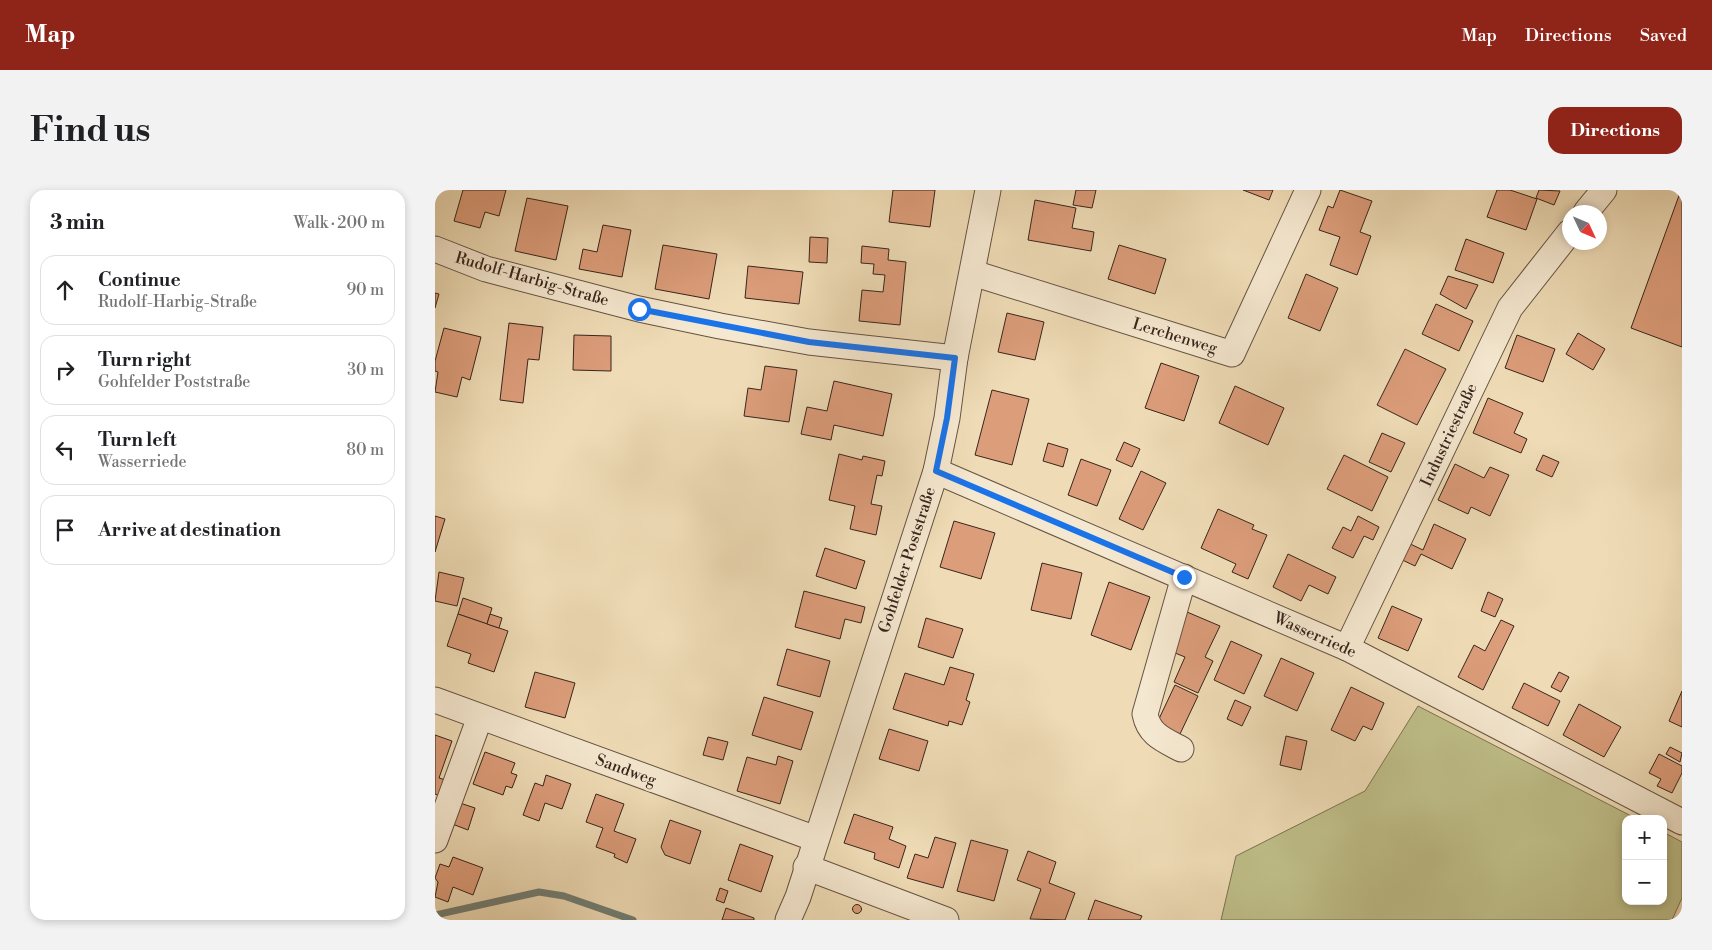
<!DOCTYPE html>
<meta charset="utf-8">
<style>
:root{--surface:#fff;--page:#f2f2f2;--text:#202124;--muted:#757577;--line:#e0e0e0;--accent:#8f2418}
body{margin:0;font-family:"Libre Bodoni",serif;background:var(--page);color:var(--text)}
.controls{position:absolute;right:15px;bottom:15px;display:grid;overflow:hidden;border-radius:10px;box-shadow:0 2px 8px #0003}
.controls button{width:45px;height:45px;display:grid;place-items:center;padding:0;border:0;border-bottom:1px solid var(--line);background:var(--surface);color:var(--text);font:25px sans-serif}
.compass{position:absolute;left:1127px;top:15px;width:45px;height:45px;border-radius:50%;background:var(--surface);box-shadow:0 2px 8px #0003;rotate:134deg}
.stop{position:absolute;width:15px;height:15px;margin:-11px;border:4px solid #1a73e8;border-radius:50%;background:#fff}
.stop.end{background:#1a73e8;border-color:#fff;box-shadow:0 1px 5px #0008}
.list{margin:0;padding:0;list-style:none}
h2{display:flex;justify-content:space-between;align-items:center;height:65px;margin:0;padding:0 20px;font-size:21px}
h2 small{font-size:16px;font-weight:400;color:var(--muted)}
.list li{display:grid;grid-template-columns:32px 1fr auto;gap:15px;align-items:center;box-sizing:border-box;height:70px;margin:0 10px 10px;padding:0 10px;border:1px solid var(--line);border-radius:15px}
.list b{display:block;font-size:19px;white-space:nowrap}
.list p{margin:0;font-size:16px;white-space:nowrap;color:var(--muted)}
.list em{font-size:16px;font-style:normal;color:var(--muted)}
.icon{flex:none;width:28px;height:28px;fill:none;stroke:currentColor;stroke-width:2;stroke-linecap:round;stroke-linejoin:round}
.map{position:relative;flex:none;width:1247px;height:730px;overflow:hidden;border-radius:15px}
header{display:flex;align-items:center;gap:30px;box-sizing:border-box;height:70px;padding:0 25px;background:var(--accent);color:#fff}
header strong{font-size:24px}
nav{display:flex;gap:28px;margin-inline-start:auto;font-size:18px}
.intro{display:flex;align-items:center;justify-content:space-between;box-sizing:border-box;height:120px;padding:0 30px}
h1{margin:0;font-size:35px}
.button{padding:12px 22px;border-radius:15px;background:var(--accent);color:#fff;font-size:18px;font-weight:700}
main{display:flex;gap:30px;padding:0 30px}
aside{flex:1;background:var(--surface);border-radius:15px;box-shadow:0 2px 8px #0003}
.map>svg:first-child{display:block}
.green{fill:#bfbf89;stroke:#7c7253}
.lines{fill:none;stroke-linecap:round;stroke-linejoin:round}
.stream{stroke:#737f75;stroke-width:7}
.building{fill:#dc9d7a;stroke:#38251d}
.minor-casing{stroke:#665343;stroke-width:27}
.minor{stroke:#f5e8d0;stroke-width:25}
.route{stroke:#1a73e8;stroke-width:6}
.labels{text-anchor:middle;dominant-baseline:central;stroke-width:4.5;stroke-linejoin:round;paint-order:stroke}
.street-label{font-size:16px;fill:#38251d;stroke:#f5e8d0}
</style>
<header>
<strong>Map</strong>
<nav><a>Map</a><a>Directions</a><a>Saved</a></nav>
</header>
<div class="intro"><h1>Find us</h1><a class="button">Directions</a></div>
<main>
<aside>
<h2>3 min<small>Walk · 200 m</small></h2>
<ul class="list">
<li><svg class="icon" aria-label="ahead" viewBox="0 0 24 24"><path d="M12 20V5M6 11l6-6 6 6"/></svg><div><b>Continue</b><p>Rudolf-Harbig-Straße</p></div><em>90 m</em></li>
<li><svg class="icon" aria-label="right" viewBox="0 0 24 24"><path d="M7 20v-9h11M14 6l5 5-5 5"/></svg><div><b>Turn right</b><p>Gohfelder Poststraße</p></div><em>30 m</em></li>
<li><svg class="icon" aria-label="left" viewBox="0 0 24 24"><path d="M17 20v-9H6M10 6l-5 5 5 5"/></svg><div><b>Turn left</b><p>Wasserriede</p></div><em>80 m</em></li>
<li><svg class="icon" aria-label="arrive" viewBox="0 0 24 24"><path d="M6 21V4h12l-3 4 3 4H6"/></svg><div><b>Arrive at destination</b></div></li>
</ul>
</aside>
<div class="map">
<svg width="1247" height="730" viewBox="0 0 1247 730">
<rect width="100%" height="100%" fill="#efdcb6"/>
<filter id="stains"><feTurbulence type="fractalNoise" baseFrequency=".004" numOctaves="4"/><feColorMatrix values="0 0 0 0 .2 0 0 0 0 .09 0 0 0 0 .02 0 0 0 .5 -.17"/></filter>
<radialGradient id="worn" r=".72"><stop offset=".6" stop-color="#630" stop-opacity="0"/><stop offset="1" stop-color="#630" stop-opacity=".3"/></radialGradient>
<!-- green -->
<polygon class="green" points="983,516 1202,629 1191,629 1191,711 1228,711 1228,642 1247,652 1247,708 1237,730 786,730 801,666 930,601"/>
<g class="lines">
<!-- stream -->
<polyline class="stream" points="0,725 104,702 129,706 198,730"/>
</g>
<!-- building -->
<g class="building">
<polygon points="28,0 71,0 64,26 50,22 45,38 19,31"/>
<polygon points="458,0 500,0 495,37 454,32"/>
<polygon points="641,0 661,0 657,18 638,15"/>
<polygon points="808,0 838,0 834,10"/>
<polygon points="905,0 937,11 925,42 936,46 922,85 895,75 905,47 884,40 893,16 898,18"/>
<polygon points="1062,0 1075,0 1102,9 1091,40 1052,27"/>
<polygon points="1104,0 1125,1 1119,15 1101,8"/>
<polygon points="1246,0 1247,0 1247,157 1196,138"/>
<polygon points="92,8 133,16 121,70 80,61"/>
<polygon points="600,10 641,18 637,38 659,42 656,61 593,50"/>
<polygon points="168,35 196,40 187,87 144,79 148,59 162,62"/>
<polygon points="375,47 393,48 392,73 374,72"/>
<polygon points="1031,49 1069,63 1058,93 1020,80"/>
<polygon points="228,55 282,64 274,109 220,99"/>
<polygon points="684,55 731,69 720,104 673,89"/>
<polygon points="427,56 454,59 453,70 471,72 465,135 424,131 427,100 448,102 450,85 438,84 439,74 426,73"/>
<polygon points="313,76 368,82 364,114 310,108"/>
<polygon points="871,84 903,98 885,141 853,128"/>
<polygon points="1013,86 1043,95 1031,119 1005,104"/>
<polygon points="0,103 4,104 0,118"/>
<polygon points="1001,114 1038,131 1024,161 987,144"/>
<polygon points="572,123 609,132 600,170 563,162"/>
<polygon points="74,133 108,137 104,170 93,169 88,213 65,210"/>
<polygon points="9,138 46,147 35,190 27,187 22,207 0,202 3,182 0,181 0,171"/>
<polygon points="1143,143 1170,159 1158,180 1131,164"/>
<polygon points="139,145 176,146 176,181 138,180"/>
<polygon points="1082,145 1120,159 1108,192 1070,178"/>
<polygon points="970,159 1011,179 982,235 942,215"/>
<polygon points="726,173 764,186 749,231 710,218"/>
<polygon points="330,176 362,180 354,232 309,226 313,198 326,200"/>
<polygon points="399,191 457,204 448,246 399,235 396,250 366,244 372,217 392,221"/>
<polygon points="800,196 849,218 833,255 784,233"/>
<polygon points="557,200 594,209 577,275 540,265"/>
<polygon points="1053,208 1088,223 1079,243 1092,249 1086,263 1038,243"/>
<polygon points="947,243 970,253 956,282 934,272"/>
<polygon points="689,252 705,259 697,277 681,270"/>
<polygon points="613,253 633,259 628,277 608,271"/>
<polygon points="404,264 427,270 428,266 450,271 447,286 442,285 436,314 447,316 441,345 415,339 420,316 394,310"/>
<polygon points="909,265 953,287 937,321 892,299"/>
<polygon points="1108,265 1124,272 1117,287 1101,280"/>
<polygon points="646,269 676,280 662,316 633,305"/>
<polygon points="1020,274 1049,288 1055,277 1074,285 1055,326 1036,317 1033,324 1003,310"/>
<polygon points="706,281 731,293 708,340 684,329"/>
<polygon points="783,319 819,335 817,339 832,345 813,389 797,382 801,374 766,358"/>
<polygon points="0,326 10,329 0,362"/>
<polygon points="923,326 944,337 938,350 929,346 918,368 897,358 908,337 916,341"/>
<polygon points="519,331 560,343 546,389 505,377"/>
<polygon points="999,334 1031,349 1017,379 986,364 980,376 961,367 969,351 988,360"/>
<polygon points="390,358 430,371 421,399 381,386"/>
<polygon points="853,364 901,387 893,404 874,395 866,411 838,397"/>
<polygon points="607,373 647,383 636,429 596,420"/>
<polygon points="4,382 29,388 22,416 0,411"/>
<polygon points="674,392 715,407 696,460 656,445"/>
<polygon points="369,401 430,417 426,433 410,429 405,449 360,437"/>
<polygon points="1053,402 1068,409 1060,427 1046,421"/>
<polygon points="28,408 57,418 52,434 23,424"/>
<polygon points="957,416 987,429 973,461 943,448"/>
<polygon points="752,422 785,436 770,467 778,471 763,503 739,492 750,467 735,461"/>
<polygon points="23,424 73,441 59,482 33,473 36,464 12,456"/>
<polygon points="55,424 67,428 64,438 52,434"/>
<polygon points="491,428 528,439 518,468 483,457"/>
<polygon points="1066,430 1079,436 1048,500 1023,487 1039,455 1050,461"/>
<polygon points="796,451 827,465 809,504 779,490"/>
<polygon points="352,459 395,471 385,507 342,495"/>
<polygon points="846,468 879,483 862,521 829,506"/>
<polygon points="515,477 539,484 531,510 535,512 527,535 514,531 513,536 458,519 470,483 509,495"/>
<polygon points="100,482 140,493 130,528 90,517"/>
<polygon points="1124,482 1134,487 1126,502 1116,497"/>
<polygon points="1089,493 1125,511 1113,536 1077,518"/>
<polygon points="740,495 763,506 745,544 722,533"/>
<polygon points="916,497 949,513 937,540 928,536 920,551 896,540"/>
<polygon points="1247,501 1247,537 1234,531"/>
<polygon points="329,507 378,522 366,560 317,545"/>
<polygon points="800,510 816,517 807,536 792,529"/>
<polygon points="1144,514 1186,537 1169,567 1128,545"/>
<polygon points="454,539 493,551 484,581 444,569"/>
<polygon points="0,545 17,551 4,588 14,591 8,607 0,604"/>
<polygon points="851,546 872,551 866,580 845,575"/>
<polygon points="273,547 293,552 288,570 268,565"/>
<polygon points="1235,557 1247,563 1245,572 1231,564"/>
<polygon points="50,562 80,573 76,583 82,585 77,598 71,596 68,605 38,594"/>
<polygon points="1224,564 1247,576 1247,583 1237,603 1222,596 1226,589 1214,583"/>
<polygon points="343,566 358,571 345,614 302,601 312,567 341,575"/>
<polygon points="111,585 136,594 127,619 110,613 104,631 88,625 100,593 108,596"/>
<polygon points="161,604 189,614 179,641 201,649 192,673 179,667 180,664 161,657 168,638 151,632"/>
<polygon points="19,611 40,618 33,640 12,632"/>
<polygon points="419,624 458,637 454,649 471,656 464,678 439,669 440,663 409,653"/>
<polygon points="235,630 266,641 255,674 230,665 226,657"/>
<polygon points="500,647 521,653 508,698 472,688 480,664 493,668"/>
<polygon points="536,650 573,660 559,711 522,701"/>
<polygon points="305,654 338,666 326,702 293,690"/>
<polygon points="593,661 621,672 614,693 640,703 630,730 595,729 606,699 582,690"/>
<polygon points="18,667 48,678 38,705 18,697 13,712 0,707 3,692 0,688 5,674 14,677"/>
<polygon points="285,698 293,701 289,713 281,710"/>
<polygon points="660,710 707,726 705,730 653,730"/>
<circle cx="422" cy="719" r="4.5"/>
<polygon points="291,718 319,728 319,730 287,730"/>
</g>
<g class="lines">
<!-- minor casing -->
<g class="minor-casing">
<g id="minor">
<polyline points="1151,22 1169,0"/>
<polyline points="0,59 51,79 204,119 285,136 374,152 520,168"/>
<polyline points="538,83 797,164 873,0"/>
<polyline points="501,281 912,458 1247,632"/>
<polyline points="912,458 1075,118 1134,43"/>
<polyline points="0,510 381,649"/>
<path d="M746,559c-17,-9 -32,-14 -36,-35l39,-137"/>
<polyline points="0,650 45,527"/>
<polyline points="371,677 511,730"/>
<polyline points="353,730 363,707 501,281 512,228 520,168 553,0"/>
</g>
</g>
<!-- minor -->
<use href="#minor" class="minor"/>
</g>
<g class="lines">
<!-- route -->
<polyline class="route" points="204,119 374,152 520,168 512,228 501,281 749,387"/>
</g>
<g class="labels">
<!-- street labels -->
<g class="street-label">
<text transform="translate(97 89) rotate(16)">Rudolf-Harbig-Straße</text>
<text transform="translate(740 146) rotate(17)">Lerchenweg</text>
<text transform="translate(1014 245) rotate(-65)">Industriestraße</text>
<text transform="translate(472 370) rotate(-72)">Gohfelder Poststraße</text>
<text transform="translate(880 445) rotate(24)">Wasserriede</text>
<text transform="translate(191 580) rotate(20)">Sandweg</text>
</g>
</g>
<rect width="100%" height="100%" filter="url(#stains)"/>
<rect width="100%" height="100%" fill="url(#worn)"/>
</svg>
<div class="controls">
<button>+</button>
<button>−</button>
</div>
<svg class="compass" viewBox="-18 -18 36 36"><path d="M0-13l5 13h-10z" fill="#e53935"/><path d="M0 13l5-13h-10z" fill="#757577"/></svg>
<div class="stop" style="left:204px;top:119px"></div>
<div class="stop end" style="left:749px;top:387px"></div>
</div>
</main>
